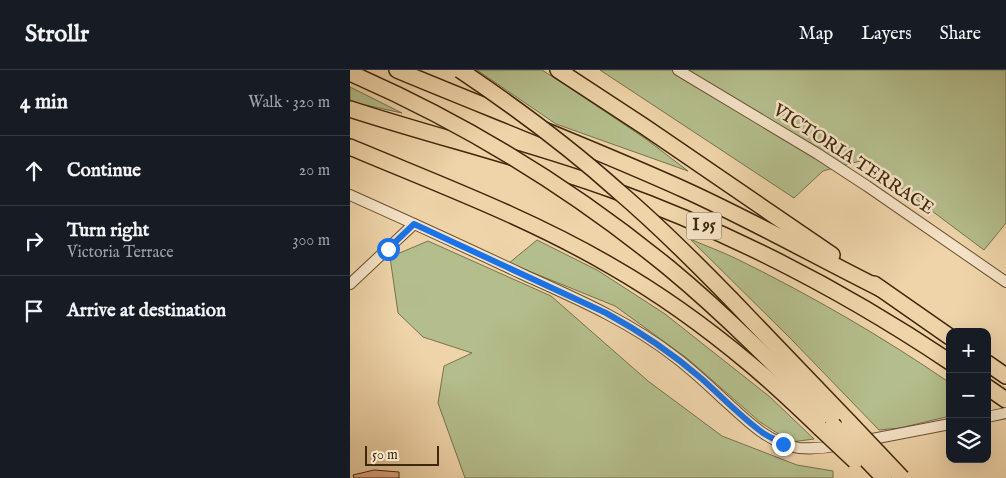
<!DOCTYPE html>
<meta charset="utf-8">
<style>
:root{--surface:#171b24;--page:#242831;--text:#f1f3f6;--muted:#9ea1a6;--line:#363941}
body{margin:0;font-family:"IM FELL English",serif;background:var(--page);color:var(--text)}
.controls{position:absolute;right:15px;bottom:15px;display:grid;overflow:hidden;border-radius:10px;box-shadow:0 5px 20px #0002}
.controls button{width:45px;height:45px;display:grid;place-items:center;padding:0;border:0;border-bottom:1px solid var(--line);background:var(--surface);color:var(--text);font:25px sans-serif}
.scale{position:absolute;left:15px;bottom:12px;width:74px;box-sizing:border-box;padding-left:5px;border:2px solid #3e270a;border-top:0;font-size:14px;line-height:18px;white-space:nowrap;color:#3e270a;-webkit-text-stroke:4px #f5e3c7;paint-order:stroke}
.stop{position:absolute;width:15px;height:15px;margin:-11px;border:4px solid #1a73e8;border-radius:50%;background:#fff}
.stop.end{background:#1a73e8;border-color:#fff;box-shadow:0 1px 5px #0008}
.list{margin:0;padding:0;list-style:none}
h2{display:flex;justify-content:space-between;align-items:center;height:65px;margin:0;padding:0 20px;font-size:21px}
h2 small{font-size:16px;font-weight:400;color:var(--muted)}
.list li{display:grid;grid-template-columns:32px 1fr auto;gap:15px;align-items:center;box-sizing:border-box;height:70px;padding:0 20px;border-top:1px solid var(--line)}
.list b{display:block;font-size:19px;white-space:nowrap}
.list p{margin:0;font-size:16px;white-space:nowrap;color:var(--muted)}
.list em{font-size:16px;font-style:normal;color:var(--muted)}
.icon{flex:none;width:28px;height:28px;fill:none;stroke:currentColor;stroke-width:2;stroke-linecap:round;stroke-linejoin:round}
.map{position:relative;flex:none;width:656px;height:408px;overflow:hidden}
header{display:flex;align-items:center;gap:30px;box-sizing:border-box;height:70px;padding:0 25px;background:var(--surface);border-bottom:1px solid var(--line)}
header strong{font-size:24px}
nav{display:flex;gap:28px;margin-inline-start:auto;font-size:18px}
main{display:flex}
aside{flex:1;background:var(--surface)}
.map>svg:first-child{display:block}
.green{fill:#b4be8c;stroke:#79724b}
.building{fill:#e2a482;stroke:#3e270a}
.lines{fill:none;stroke-linecap:round;stroke-linejoin:round}
.minor-casing{stroke:#6a5232;stroke-width:12}
.highway-casing{stroke:#3e270a;stroke-width:18}
.minor{stroke:#f5e3c7;stroke-width:10}
.highway{stroke:#efd4a9;stroke-width:15}
.highway-bridge-casing{stroke:#3e270a;stroke-width:18;stroke-linecap:butt}
.highway-bridge{stroke:#efd4a9;stroke-width:15}
.route{stroke:#1a73e8;stroke-width:6}
.labels{text-anchor:middle;dominant-baseline:central;stroke-width:5;stroke-linejoin:round;paint-order:stroke}
.shield{fill:#f5e3c7;stroke:#755f43;stroke-width:1}
.shield-label{font-size:16px;font-weight:bold;fill:#3e270a}
.street-label{font-size:18px;fill:#3e270a;stroke:#f5e3c7}
</style>
<header>
<strong>Strollr</strong>
<nav><a>Map</a><a>Layers</a><a>Share</a></nav>
</header>
<main>
<aside>
<h2>4 min<small>Walk · 320 m</small></h2>
<ul class="list">
<li><svg class="icon" aria-label="ahead" viewBox="0 0 24 24"><path d="M12 20V5M6 11l6-6 6 6"/></svg><div><b>Continue</b></div><em>20 m</em></li>
<li><svg class="icon" aria-label="right" viewBox="0 0 24 24"><path d="M7 20v-9h11M14 6l5 5-5 5"/></svg><div><b>Turn right</b><p>Victoria Terrace</p></div><em>300 m</em></li>
<li><svg class="icon" aria-label="arrive" viewBox="0 0 24 24"><path d="M6 21V4h12l-3 4 3 4H6"/></svg><div><b>Arrive at destination</b></div></li>
</ul>
</aside>
<div class="map">
<svg width="656" height="408" viewBox="0 0 656 408">
<rect width="100%" height="100%" fill="#efd4a9"/>
<filter id="stains"><feTurbulence type="fractalNoise" baseFrequency=".004" numOctaves="4"/><feColorMatrix values="0 0 0 0 .2 0 0 0 0 .09 0 0 0 0 .02 0 0 0 .5 -.17"/></filter>
<radialGradient id="worn" r=".72"><stop offset=".6" stop-color="#630" stop-opacity="0"/><stop offset="1" stop-color="#630" stop-opacity=".3"/></radialGradient>
<!-- green -->
<g class="green">
<polygon points="127,0 192,0 217,16 296,69 338,101 206,54"/>
<polygon points="250,0 656,0 656,153 634,180 514,90 473,101 444,128"/>
<polygon points="0,17 52,43 11,34 0,30"/>
<path d="M340,169c16,7 33,13 49,21 73,36 144,77 211,123v33l-50,12 -21,2 -88,-91z"/>
<polygon points="187,170 247,200 315,244 420,327 464,369 441,372 410,352 338,289 265,236 159,193"/>
<polygon points="78,171 201,226 298,311 372,366 447,395 483,401 483,408 115,408 88,333 94,296 122,283 73,267 48,243 40,187"/>
</g>
<!-- building -->
<polygon class="building" points="24,400 49,402 49,408 4,408 3,405"/>
<g class="lines">
<!-- minor casing -->
<g class="minor-casing">
<g id="minor">
<polyline points="328,0 468,84 517,116 656,212"/>
<path d="M0,125c58,26 115,52 172,79 53,24 107,47 153,83 16,12 31,26 46,40 22,20 47,47 78,51 14,1 28,0 42,-3"/>
<polyline points="0,214 64,154"/>
<polyline points="637,347 656,343"/>
<polyline points="512,371 600,354"/>
</g>
</g>
<!-- highway casing -->
<g class="highway-casing">
<g id="highway">
<path d="M47,0c96,40 193,77 288,120 66,30 130,66 196,99"/>
<polyline points="208,0 295,57 482,185"/>
<path d="M0,39c86,28 175,49 260,80 120,43 234,102 340,173"/>
<path d="M0,77c88,37 179,71 261,119 49,28 96,62 139,98 24,20 47,42 70,64"/>
<path d="M319,198c58,48 111,102 164,157"/>
<polyline points="524,214 600,267"/>
<polyline points="381,229 499,352"/>
<polyline points="637,293 656,306"/>
<polyline points="637,317 656,330"/>
</g>
</g>
<!-- minor -->
<use href="#minor" class="minor"/>
<!-- highway -->
<use href="#highway" class="highway"/>
<!-- highway-bridge casing -->
<g class="highway-bridge-casing">
<g id="highway-bridge">
<path d="M110,0c55,37 109,77 158,121 40,34 77,71 113,108"/>
<path d="M0,3c115,50 222,116 319,195"/>
<polyline points="499,352 552,408"/>
<polyline points="483,355 534,408"/>
<polyline points="470,358 505,391"/>
</g>
</g>
<!-- highway-bridge -->
<use href="#highway-bridge" class="highway-bridge"/>
</g>
<g class="lines">
<!-- route -->
<path class="route" d="M38,179l26,-25 192,89c35,19 66,40 96,66 20,18 39,38 61,54 6,4 14,7 20,11"/>
</g>
<g class="labels">
<!-- shield labels -->
<rect class="shield" x="336.5" y="142.5" width="35" height="27" rx="4"/>
<g class="shield-label">
<text x="354" y="156">I 95</text>
</g>
<!-- street labels -->
<g class="street-label">
<text transform="translate(503 90) rotate(33)">VICTORIA TERRACE</text>
</g>
</g>
<rect width="100%" height="100%" filter="url(#stains)"/>
<rect width="100%" height="100%" fill="url(#worn)"/>
</svg>
<div class="controls">
<button>+</button>
<button>−</button>
<button><svg class="icon" aria-label="layers" viewBox="0 0 24 24"><path d="M12 4l9 5-9 5-9-5zM3 14l9 5 9-5"/></svg></button>
</div>
<div class="scale">50 m</div>
<div class="stop" style="left:38px;top:179px"></div>
<div class="stop end" style="left:433px;top:374px"></div>
</div>
</main>
